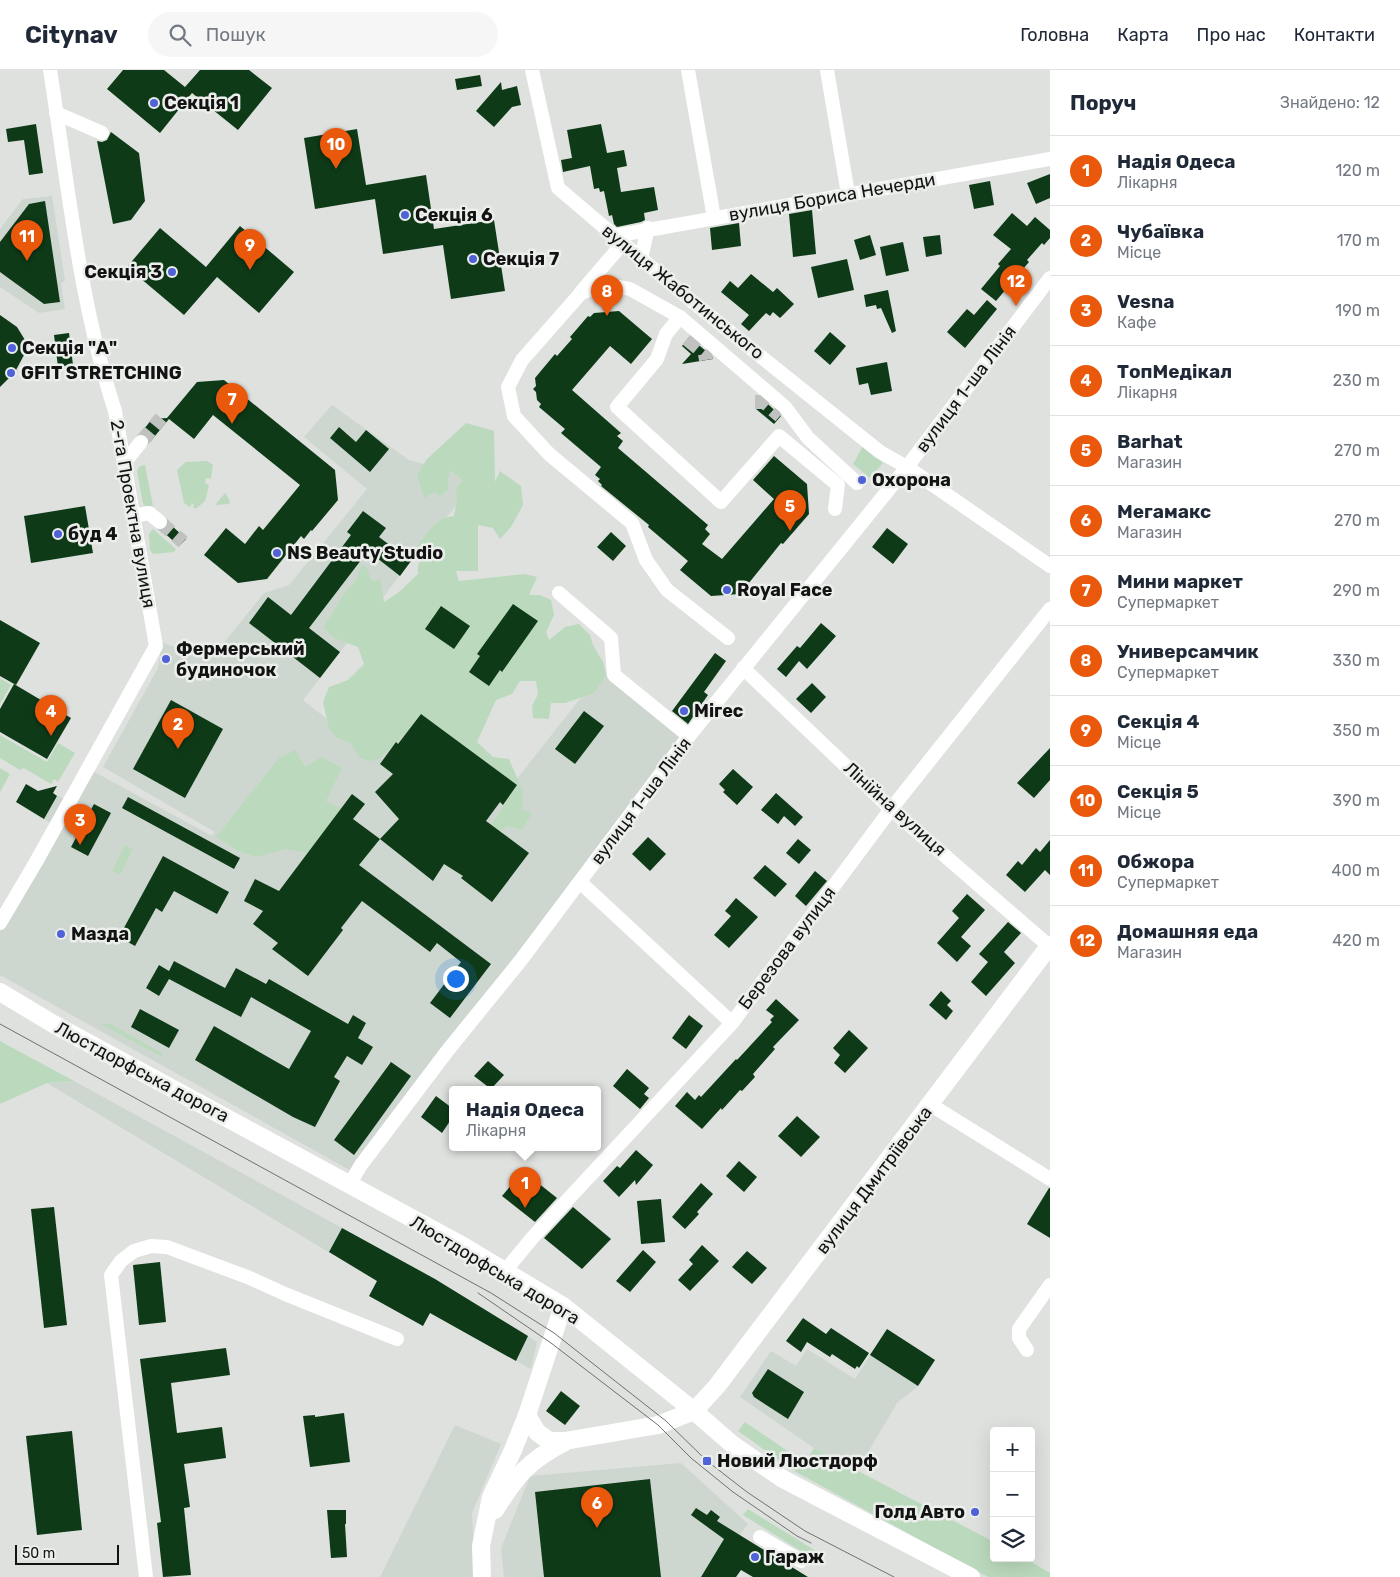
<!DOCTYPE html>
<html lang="uk">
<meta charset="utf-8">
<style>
:root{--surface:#fff;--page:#f6f6f7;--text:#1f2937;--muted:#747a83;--line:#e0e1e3;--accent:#ea580c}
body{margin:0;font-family:Rubik,sans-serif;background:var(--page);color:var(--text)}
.controls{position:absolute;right:15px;bottom:15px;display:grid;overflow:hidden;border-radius:5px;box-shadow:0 5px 20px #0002}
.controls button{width:45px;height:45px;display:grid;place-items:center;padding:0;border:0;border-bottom:1px solid var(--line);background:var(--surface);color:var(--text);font:25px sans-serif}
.scale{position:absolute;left:15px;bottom:12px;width:104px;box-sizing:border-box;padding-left:5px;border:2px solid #121312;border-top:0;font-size:14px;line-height:18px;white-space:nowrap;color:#121312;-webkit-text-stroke:4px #ebeeeb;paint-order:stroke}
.you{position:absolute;left:455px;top:908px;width:18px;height:18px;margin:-12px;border:4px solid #fff;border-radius:50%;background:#1a73e8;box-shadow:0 0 0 8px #1a73e833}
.badge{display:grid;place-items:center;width:32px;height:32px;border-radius:50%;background:var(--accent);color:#fff;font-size:16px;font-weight:700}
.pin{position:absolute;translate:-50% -41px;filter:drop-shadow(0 1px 2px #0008)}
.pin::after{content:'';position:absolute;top:26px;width:18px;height:15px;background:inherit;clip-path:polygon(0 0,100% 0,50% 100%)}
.popup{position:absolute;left:449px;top:1016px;width:152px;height:65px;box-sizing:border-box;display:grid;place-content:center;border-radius:5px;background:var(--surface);filter:drop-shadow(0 1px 4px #0005);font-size:16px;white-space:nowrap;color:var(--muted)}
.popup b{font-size:19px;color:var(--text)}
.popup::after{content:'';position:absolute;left:50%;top:100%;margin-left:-10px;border:10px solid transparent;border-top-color:var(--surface)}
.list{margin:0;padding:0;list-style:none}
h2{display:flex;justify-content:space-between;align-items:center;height:65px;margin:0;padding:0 20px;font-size:21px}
h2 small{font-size:16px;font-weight:400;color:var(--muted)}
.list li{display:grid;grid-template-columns:32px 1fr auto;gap:15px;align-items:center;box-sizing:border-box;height:70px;padding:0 20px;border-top:1px solid var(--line)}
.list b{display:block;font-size:19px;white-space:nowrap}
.list p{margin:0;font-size:16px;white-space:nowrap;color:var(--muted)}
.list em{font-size:16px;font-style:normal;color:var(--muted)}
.icon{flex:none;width:28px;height:28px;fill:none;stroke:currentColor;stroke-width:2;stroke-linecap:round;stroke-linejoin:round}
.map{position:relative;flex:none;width:1050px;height:1507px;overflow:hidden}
header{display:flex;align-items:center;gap:30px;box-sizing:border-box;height:70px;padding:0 25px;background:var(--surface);border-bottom:1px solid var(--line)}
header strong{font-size:24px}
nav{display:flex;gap:28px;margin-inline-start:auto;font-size:18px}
.search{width:350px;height:45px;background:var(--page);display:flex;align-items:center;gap:12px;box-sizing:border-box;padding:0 18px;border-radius:28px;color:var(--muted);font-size:19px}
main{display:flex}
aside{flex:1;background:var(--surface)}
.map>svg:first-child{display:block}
.built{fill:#ced7cf}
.green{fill:#bbdabd}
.building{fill:#0e3a18}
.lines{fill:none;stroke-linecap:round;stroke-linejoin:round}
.minor-tunnel{stroke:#bfc2bf;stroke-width:14;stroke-dasharray:14 7;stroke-linecap:butt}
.minor{stroke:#fff;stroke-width:14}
.major{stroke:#fff;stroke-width:18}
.tram{stroke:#6f716f;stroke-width:1}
.poi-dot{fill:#4f62d7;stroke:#ebeeeb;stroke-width:2}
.labels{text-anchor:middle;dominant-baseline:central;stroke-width:5;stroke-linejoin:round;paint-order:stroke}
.poi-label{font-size:18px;font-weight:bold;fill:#121312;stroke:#ebeeeb;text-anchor:start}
.street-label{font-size:18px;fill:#121312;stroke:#ebeeeb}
</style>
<header>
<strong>Citynav</strong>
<div class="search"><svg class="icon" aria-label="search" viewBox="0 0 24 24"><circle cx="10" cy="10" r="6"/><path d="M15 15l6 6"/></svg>Пошук</div>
<nav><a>Головна</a><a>Карта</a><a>Про нас</a><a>Контакти</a></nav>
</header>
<main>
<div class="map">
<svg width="1050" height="1507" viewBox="0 0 1050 1507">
<rect width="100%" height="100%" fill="#dee1de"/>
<!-- built -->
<g class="built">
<polygon points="52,126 65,211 61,213 65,239 39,243 0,217 0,159 23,129"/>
<polygon points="332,335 409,390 450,401 472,416 411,491 303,630 370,683 411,629 516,710 602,601 685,665 353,1102 0,905 0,861 89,699 212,766 215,762 103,697 158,598 162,572 209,591 264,523 289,515 367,419 304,367"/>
<polygon points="45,719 68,731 54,755 28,740 39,721"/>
<polygon points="74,1011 435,1209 537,1272 531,1299 430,1243 47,1013"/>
<polygon points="887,1259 935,1290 918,1316 897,1333 857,1401 814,1378 740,1327 771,1281 796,1296 807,1279 855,1309"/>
<polygon points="455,1355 501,1374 472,1443 475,1507 380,1507"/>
<polygon points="681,1393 748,1454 709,1507 504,1507 501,1478 530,1406"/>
</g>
<!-- green -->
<g class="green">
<path d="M466,353l28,8 1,51 5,-11 21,15 2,19 -12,22 -11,12 -7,-11 -15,-3v46h-22l3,10 66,-7 12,3 -8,18h11l11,5 3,15 -8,17 3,8 16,-13 14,-3 11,11 3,10 10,17 3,12 -12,19 -29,10h-14l-2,16 -16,-1 -1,-12 6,-12 -2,-13h-16l-8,13 -16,6 -19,42 16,15 16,2 14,33 -1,18 10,3 -10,17 -14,-4 -20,12 -6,1 35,-54 -96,-71 -15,19 -27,26 -9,2 -10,-3 -10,-15 -13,-5 -8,-9 -6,-27 6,-15 19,-7 16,-16 -6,-17 -22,-8 -13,-11 22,-36 11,-12 6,-16 6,6 2,9 5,2 5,-2 4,23 15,-10 19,-18v-9l4,-7 -4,-12c10,-14 17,-28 36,-30l3,-17 -1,-11 7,-8 -13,-9 -2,8v11l-8,6 -5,-4 -11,6 -7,-23 10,-16z"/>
<polygon points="863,376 883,393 870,408 853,394"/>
<polygon points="207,391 213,395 211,409 206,408 205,413 209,415 205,431 197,438 193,438 194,435 192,433 190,437 184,433 177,400 186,392"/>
<polygon points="145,395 153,436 147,437 143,434 137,401 140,396"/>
<polygon points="225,423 230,431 229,434 215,435"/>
<polygon points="153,459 176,479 174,482 153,484 150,480 149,464"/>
<polygon points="0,608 11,615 0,634"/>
<polygon points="0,665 47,692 58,673 75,683 58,712 54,709 51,714 24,698 20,700 0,688"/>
<polygon points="295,680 305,697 321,687 342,698 326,731 343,739 314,784 286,779 257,787 238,781 216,767 279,688"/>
<polygon points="0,698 10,704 0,722"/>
<polygon points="125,775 133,779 120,805 112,801"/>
<polygon points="99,953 110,954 162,983 162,987"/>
<polygon points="0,971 74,1011 47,1013 0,1034"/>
<polygon points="745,1352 805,1393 814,1378 994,1472 994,1488 1025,1488 1050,1503 1050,1507 988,1507 796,1402 738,1361"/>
<polygon points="748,1439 816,1481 812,1488 743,1445"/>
</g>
<!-- building -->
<g class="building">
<polygon points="123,0 164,0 185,17 200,0 249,0 272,18 238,60 192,23 160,63 107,19"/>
<polygon points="480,5 482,16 457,20 455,9"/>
<polygon points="501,12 502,20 517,16 521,35 512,37 494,57 476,41"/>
<polygon points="36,54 43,103 29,105 24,70 8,72 6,59"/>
<polygon points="601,54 607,83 624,80 627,96 617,98 621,122 654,117 658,140 644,143 645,150 641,152 617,157 614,154 612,145 609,146 604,121 600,122 599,118 594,119 590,96 563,102 561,90 572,88 567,60"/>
<polygon points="357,59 366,115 426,105 434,159 494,150 505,221 451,229 443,175 383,184 375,129 315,139 304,68"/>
<polygon points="111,62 139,83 145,131 131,150 113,154 97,71 102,72 107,70"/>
<polygon points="1050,104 1050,128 1036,134 1027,113"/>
<polygon points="990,111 994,135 974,139 969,115"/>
<polygon points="45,131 60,232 44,234 0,202 0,172 29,134"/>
<polygon points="812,140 816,184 793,187 789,144"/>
<polygon points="1012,143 1027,156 1035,147 1050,160 1050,168 1044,175 1042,173 1027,190 1029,192 996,231 981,219 1000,196 998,194 1011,179 993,165"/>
<polygon points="739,153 741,176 712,180 710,158"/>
<polygon points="240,156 294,202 259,243 217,207 184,245 127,197 160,158 206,197"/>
<polygon points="870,165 876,185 860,190 854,170"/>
<polygon points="940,165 942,184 926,187 923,167"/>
<polygon points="903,172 909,201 886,206 880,177"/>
<polygon points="847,189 854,220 818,228 811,197"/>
<polygon points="751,204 773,222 777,218 794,234 780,248 773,242 770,246 766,243 749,261 741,254 749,245 721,222 730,211 738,218"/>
<polygon points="888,220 896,261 892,263 881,238 877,239 876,235 866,237 864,225"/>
<polygon points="987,230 997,239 965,278 947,262 967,239 974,245"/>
<polygon points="619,241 652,269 631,294 610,276 572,320 621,363 617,366 623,371 618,378 708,455 705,459 710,464 702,474 722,489 774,429 753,410 774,386 807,414 809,444 783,474 781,473 740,524 711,526 680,500 688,491 648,457 649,455 601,416 602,415 598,411 600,409 595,405 601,397 561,363 565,359 539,337 541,334 537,330 536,322 533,319 536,316 535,308 555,284 557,286 572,269 570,267 588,246 590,247 594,243"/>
<polygon points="0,245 17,257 25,270 24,285 15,302 0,317"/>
<polygon points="830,262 846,276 830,295 814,281"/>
<polygon points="69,263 73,295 58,297 54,265"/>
<polygon points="689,267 712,286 713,289 682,294 691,284 682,276"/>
<polygon points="887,292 892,321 871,325 868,313 859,315 856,298"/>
<polygon points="224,310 335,400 338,430 312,461 311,460 304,469 301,466 267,509 238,513 204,485 226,458 245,474 259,456 263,460 300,415 213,345 194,369 169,349 150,372 147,366 140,364 152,349 167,348 197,312"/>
<polygon points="755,325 758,325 781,346 774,354 756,339"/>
<polygon points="339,357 356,372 366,360 389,379 370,402 330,368"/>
<polygon points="85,436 93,483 31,493 24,446"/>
<polygon points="363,441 386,458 379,467 411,491 400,506 368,481 309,558 340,582 320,608 249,553 268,527 291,545 351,465 347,462"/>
<polygon points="169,453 186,469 179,476 161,460 166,458"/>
<polygon points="887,458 908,474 893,494 872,477"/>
<polygon points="611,462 626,476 613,491 597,477"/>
<polygon points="513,534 538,551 502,602 500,600 489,616 469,602 480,586 477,584"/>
<polygon points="441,536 470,556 454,579 425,559"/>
<polygon points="0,550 40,573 16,615 0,606"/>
<polygon points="821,553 836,566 807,599 799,591 786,607 777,599 797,576 800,578"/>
<polygon points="715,583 726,591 704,622 708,625 688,654 672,641"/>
<polygon points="812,613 826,627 811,643 796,629"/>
<polygon points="14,614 71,648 47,689 0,662 0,639"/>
<polygon points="171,630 223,659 185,728 133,699"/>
<polygon points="584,641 604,656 575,694 555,679"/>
<polygon points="421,644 517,715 503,735 500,732 486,751 529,783 492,832 461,808 463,806 444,794 433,811 380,769 399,749 375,722 393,704 380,694 396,672 398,674"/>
<polygon points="1050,678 1050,710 1034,728 1017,713"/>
<polygon points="733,699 753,717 737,735 723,722 725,720 719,714"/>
<polygon points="26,714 38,721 57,716 53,723 57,726 44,749 16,732"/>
<polygon points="776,723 803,747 795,756 784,746 778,754 761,740"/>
<polygon points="352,724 365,734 353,749 380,769 359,795 491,894 450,948 430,933 461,892 437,873 430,882 362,831 341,858 343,860 308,906 272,879 278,873 253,854 263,841 244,831 255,809 279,821"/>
<polygon points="128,727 240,788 234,799 122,738"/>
<polygon points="94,734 111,743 88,786 71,777"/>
<polygon points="648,767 666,784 650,801 632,784"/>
<polygon points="798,769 811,780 799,794 786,783"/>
<polygon points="1050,770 1050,805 1045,800 1025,822 1006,805 1018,791 1022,795 1036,778 1040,782"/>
<polygon points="163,786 229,822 217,844 174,821 162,842 156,838 135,876 119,867"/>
<polygon points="765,795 787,814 775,827 753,808"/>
<polygon points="815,801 827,811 806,836 795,826"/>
<polygon points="967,824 985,840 961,867 971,876 957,892 937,873 959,848 952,841"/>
<polygon points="736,828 758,847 729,878 714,865 731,846 725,841"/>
<polygon points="1008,852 1021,863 1004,882 1015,893 986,926 971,912 988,892 979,884"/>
<polygon points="174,891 225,918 236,898 266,914 269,909 348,954 353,945 366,953 358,968 373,977 362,995 347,986 334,1007 340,1011 315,1057 293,1047 195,990 214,956 289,999 311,961 251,927 241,947 169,909 159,926 146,918 159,895 169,901"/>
<polygon points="941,921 951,931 947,935 953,941 946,950 929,935"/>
<polygon points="776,929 799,950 773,977 775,979 753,1004 755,1007 742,1021 740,1020 722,1040 721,1038 702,1059 675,1036 687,1022 695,1030 699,1025 701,1027 736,989 737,990 772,952 770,950 774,946 766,940"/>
<polygon points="140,939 179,960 169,978 131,957"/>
<polygon points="689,945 703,956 686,979 672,968"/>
<polygon points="849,960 868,978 845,1003 834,993 840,985 833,978"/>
<polygon points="488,991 504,1005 491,1019 474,1006"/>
<polygon points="391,992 411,1006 354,1085 334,1070"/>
<polygon points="627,999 649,1018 644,1024 649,1028 640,1039 613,1016"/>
<polygon points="436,1026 452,1038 452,1048 442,1063 421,1047"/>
<polygon points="797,1046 820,1067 801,1087 778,1066"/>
<polygon points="636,1080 653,1095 636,1115 635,1110 619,1127 603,1111 617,1096 620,1098"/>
<polygon points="739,1091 757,1107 744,1122 726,1106"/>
<polygon points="523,1101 557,1128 535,1152 502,1126"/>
<polygon points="701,1113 713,1124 697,1142 699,1144 685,1159 672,1147"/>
<polygon points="1049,1118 1050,1118 1050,1168 1027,1154"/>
<polygon points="661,1129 665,1172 641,1174 637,1131"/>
<polygon points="54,1137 67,1255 44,1258 31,1139"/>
<polygon points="573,1137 611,1169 582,1199 544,1168"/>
<polygon points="342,1158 435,1209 528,1266 516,1291 430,1243 423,1256 369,1226 377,1211 329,1182"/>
<polygon points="702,1175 719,1191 690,1221 678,1210 693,1194 689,1190"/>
<polygon points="643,1180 656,1192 630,1222 616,1211"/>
<polygon points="747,1181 767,1198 752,1214 732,1197"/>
<polygon points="160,1192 166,1252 139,1255 133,1195"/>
<polygon points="803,1248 826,1264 831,1258 869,1283 859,1298 857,1296 855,1299 832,1284 830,1287 807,1272 801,1282 786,1271"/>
<polygon points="887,1259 935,1290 918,1316 870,1285"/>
<polygon points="226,1278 230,1305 171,1313 177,1363 222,1357 226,1388 184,1394 190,1437 184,1438 191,1505 163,1507 157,1453 161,1452 140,1289"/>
<polygon points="768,1299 804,1322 788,1349 754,1327 752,1323"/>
<polygon points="561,1321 580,1336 565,1355 546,1341"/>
<polygon points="344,1343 350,1392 310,1397 303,1346 315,1345 315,1347"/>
<polygon points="72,1361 82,1460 37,1465 26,1366"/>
<polygon points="650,1409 661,1507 544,1507 535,1422"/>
<polygon points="696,1438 707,1445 711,1440 720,1447 717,1451 808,1507 753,1507 741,1500 736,1507 701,1507 724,1469 691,1445"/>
<polygon points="327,1440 346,1440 346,1454 345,1454 347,1487 331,1488"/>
</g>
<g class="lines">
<!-- minor-tunnel -->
<g class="minor-tunnel">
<polyline points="687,269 705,284 706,290"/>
<polyline points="755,332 764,332 780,346"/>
<polyline points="141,372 161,348"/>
<polyline points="160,452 183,472"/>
</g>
<!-- minor -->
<g class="minor">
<polyline points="532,0 558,118 689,229 880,382 907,397 1050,496"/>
<polyline points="688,0 714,148"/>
<polyline points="827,0 848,124"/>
<polyline points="56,43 102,63"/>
<polyline points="614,166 1050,89"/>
<polyline points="641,188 648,158"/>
<polyline points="581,222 623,173"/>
<polyline points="680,247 666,264 657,289 617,337 721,432 779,366 838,415 835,439"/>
<polyline points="124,393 141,372"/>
<polyline points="133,446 149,443 160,452"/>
<polyline points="559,523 611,568 614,605 689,666"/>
<polyline points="728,568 667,520 646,490 632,453 549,384 514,346 508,317 522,290 581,223 604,214 630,219 680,247 785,337 808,368 857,413"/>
<polyline points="743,598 891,739 1049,876"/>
<polyline points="580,812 732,953"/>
<path d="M0,853l36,-61 120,-216 -41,-235c-36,-110 -47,-227 -65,-341"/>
<polyline points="931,1035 1050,1109"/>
<polyline points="349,1115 361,1095 448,980 521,890 689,666 907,397 1050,208"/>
<polyline points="505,1201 533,1167 732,953 891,739 1050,539"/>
<polyline points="1027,1280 1019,1268 1019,1259 1050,1215"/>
<polyline points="760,1467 801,1491"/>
<polyline points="146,1507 111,1205 121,1191 134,1181 151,1176 167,1177 250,1208 285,1224 397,1269"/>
</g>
<!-- major -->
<g class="major">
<polyline points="0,922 55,955 463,1176 563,1236 694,1341 733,1375 783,1409 971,1507"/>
<polyline points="527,1345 537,1362 549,1371 565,1371 658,1355 694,1341 717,1316 1050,875"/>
<path d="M495,1440c22,-35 33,-49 70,-68"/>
<polyline points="482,1507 481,1476 491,1427 513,1380 527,1345 563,1236"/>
</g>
<!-- tram -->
<g class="tram">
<polyline points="0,954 491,1223 554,1263 666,1351 707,1391 747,1422 805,1461 894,1507"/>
<polyline points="478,1223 551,1273 658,1355 691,1388 733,1422 797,1466 811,1473"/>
</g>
</g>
<!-- markers -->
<g class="poi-dot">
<circle cx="154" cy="33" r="5"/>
<circle cx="405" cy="145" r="5"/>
<circle cx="473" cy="189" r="5"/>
<circle cx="172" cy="202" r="5"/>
<circle cx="12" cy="278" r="5"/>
<circle cx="11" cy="303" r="5"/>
<circle cx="862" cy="410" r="5"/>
<circle cx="58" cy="464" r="5"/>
<circle cx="277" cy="483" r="5"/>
<circle cx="727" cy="520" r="5"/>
<circle cx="166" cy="589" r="5"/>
<circle cx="684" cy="641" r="5"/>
<circle cx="61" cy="864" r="5"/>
<rect x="702" y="1386" width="10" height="10" rx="2.5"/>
<circle cx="975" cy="1442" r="5"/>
<circle cx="755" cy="1487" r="5"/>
</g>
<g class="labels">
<!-- poi labels -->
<g class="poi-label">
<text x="164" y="33">Секція 1</text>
<text x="415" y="145">Секція 6</text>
<text x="483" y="189">Секція 7</text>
<text x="162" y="202" text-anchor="end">Секція 3</text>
<text x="22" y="278">Секція "А"</text>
<text x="21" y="303">GFIT STRETCHING</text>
<text x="872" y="410">Охорона</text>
<text x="68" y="464">буд 4</text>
<text x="287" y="483">NS Beauty Studio</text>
<text x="737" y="520">Royal Face</text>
<text x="176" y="579">Фермерський<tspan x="176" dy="21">будиночок</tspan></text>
<text x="694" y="641">Мігес</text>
<text x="71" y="864">Мазда</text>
<text x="717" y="1391">Новий Люстдорф</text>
<text x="965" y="1442" text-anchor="end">Голд Авто</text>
<text x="765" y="1487">Гараж</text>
</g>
<!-- street labels -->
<g class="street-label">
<text transform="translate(832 127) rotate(-10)">вулиця Бориса Нечерди</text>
<text transform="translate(683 222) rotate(39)">вулиця Жаботинського</text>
<text transform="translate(966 319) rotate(-53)">вулиця 1-ша Лінія</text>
<text transform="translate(133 444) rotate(80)">2-га Проектна вулиця</text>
<text transform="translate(641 731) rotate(-53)">вулиця 1-ша Лінія</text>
<text transform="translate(895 739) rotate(42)">Лінійна вулиця</text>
<text transform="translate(787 878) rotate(-53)">Березова вулиця</text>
<text transform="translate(142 1002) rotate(28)">Люстдорфська дорога</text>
<text transform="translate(874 1110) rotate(-53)">вулиця Дмитріївська</text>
<text transform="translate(495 1200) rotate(31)">Люстдорфська дорога</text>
</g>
</g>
</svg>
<div class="controls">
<button>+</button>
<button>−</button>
<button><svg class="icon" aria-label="layers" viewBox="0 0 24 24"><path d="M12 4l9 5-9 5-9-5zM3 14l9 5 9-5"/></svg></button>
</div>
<div class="scale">50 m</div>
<div class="you"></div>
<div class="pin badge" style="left:525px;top:1138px">1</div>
<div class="popup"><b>Надія Одеса</b>Лікарня</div>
<div class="pin badge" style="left:178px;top:679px">2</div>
<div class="pin badge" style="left:80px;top:775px">3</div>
<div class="pin badge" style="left:51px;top:666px">4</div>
<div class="pin badge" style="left:790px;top:461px">5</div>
<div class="pin badge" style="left:597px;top:1458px">6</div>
<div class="pin badge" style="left:232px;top:354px">7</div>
<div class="pin badge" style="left:607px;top:246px">8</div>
<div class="pin badge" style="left:250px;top:200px">9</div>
<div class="pin badge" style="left:336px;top:99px">10</div>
<div class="pin badge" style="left:27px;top:191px">11</div>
<div class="pin badge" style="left:1016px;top:236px">12</div>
</div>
<aside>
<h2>Поруч<small>Знайдено: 12</small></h2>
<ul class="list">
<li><span class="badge">1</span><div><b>Надія Одеса</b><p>Лікарня</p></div><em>120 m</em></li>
<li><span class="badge">2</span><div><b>Чубаївка</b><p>Місце</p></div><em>170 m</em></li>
<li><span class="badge">3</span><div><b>Vesna</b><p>Кафе</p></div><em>190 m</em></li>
<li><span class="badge">4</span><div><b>ТопМедікал</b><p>Лікарня</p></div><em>230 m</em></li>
<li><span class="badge">5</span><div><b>Barhat</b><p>Магазин</p></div><em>270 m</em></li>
<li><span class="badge">6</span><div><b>Мегамакс</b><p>Магазин</p></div><em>270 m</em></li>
<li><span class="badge">7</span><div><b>Мини маркет</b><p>Супермаркет</p></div><em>290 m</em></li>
<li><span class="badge">8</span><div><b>Универсамчик</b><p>Супермаркет</p></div><em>330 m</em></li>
<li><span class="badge">9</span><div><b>Секція 4</b><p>Місце</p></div><em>350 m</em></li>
<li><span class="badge">10</span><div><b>Секція 5</b><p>Місце</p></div><em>390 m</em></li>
<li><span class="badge">11</span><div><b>Обжора</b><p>Супермаркет</p></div><em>400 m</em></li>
<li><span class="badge">12</span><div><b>Домашняя еда</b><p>Магазин</p></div><em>420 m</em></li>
</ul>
</aside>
</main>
